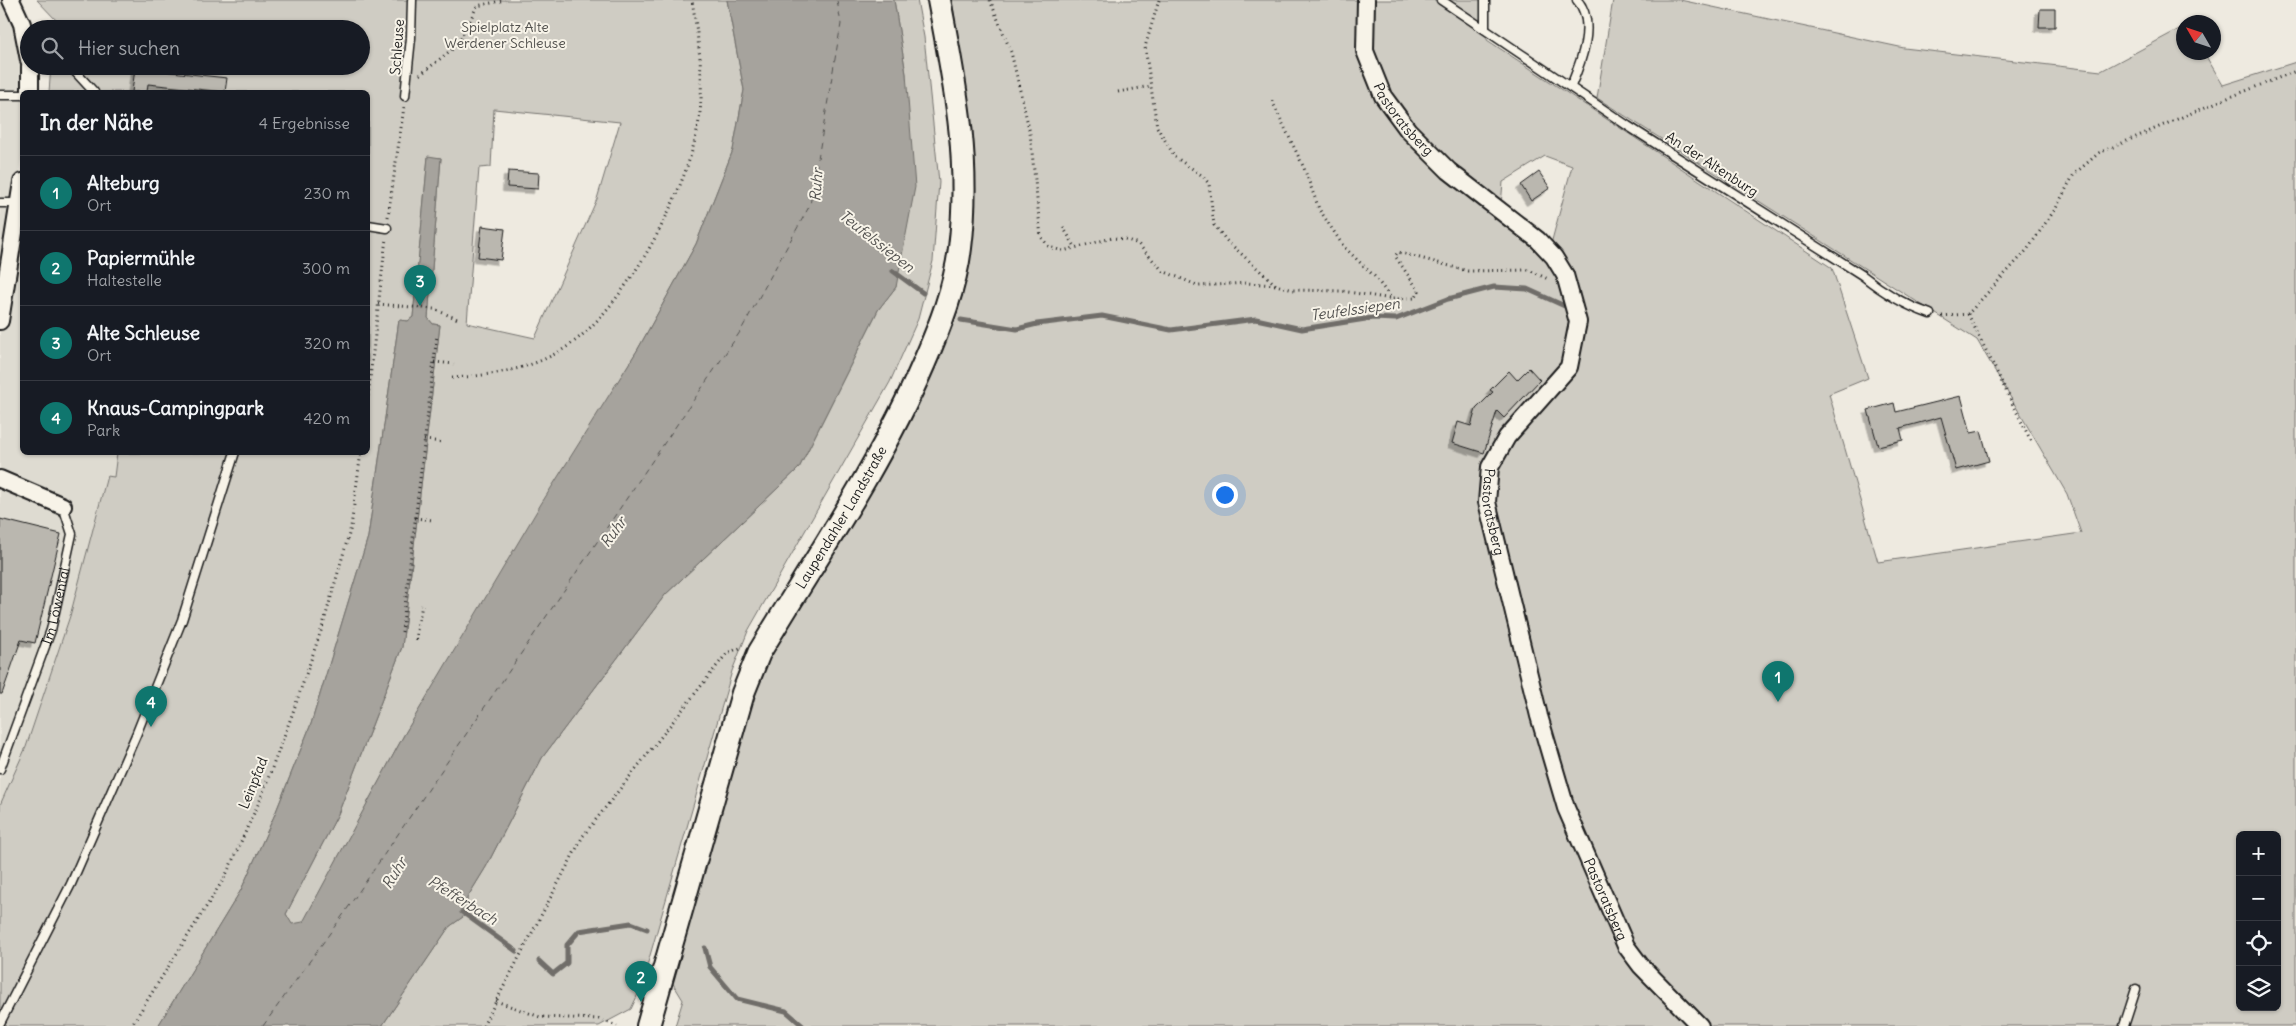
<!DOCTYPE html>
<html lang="de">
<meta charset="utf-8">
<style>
:root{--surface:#171b24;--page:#242831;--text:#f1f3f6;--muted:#9ea1a6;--line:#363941;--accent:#0f766e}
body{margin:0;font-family:Delius,sans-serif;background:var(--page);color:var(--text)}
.controls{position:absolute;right:15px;bottom:15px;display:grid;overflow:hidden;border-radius:8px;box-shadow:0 1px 4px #0004}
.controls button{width:45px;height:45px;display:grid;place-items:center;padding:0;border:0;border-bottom:1px solid var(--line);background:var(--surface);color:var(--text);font:25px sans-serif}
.compass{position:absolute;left:2176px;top:15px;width:45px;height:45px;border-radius:50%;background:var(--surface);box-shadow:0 1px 4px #0004;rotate:309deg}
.you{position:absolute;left:1224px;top:494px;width:18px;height:18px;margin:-12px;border:4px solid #fff;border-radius:50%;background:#1a73e8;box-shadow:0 0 0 8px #1a73e833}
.badge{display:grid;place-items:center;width:32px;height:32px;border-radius:50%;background:var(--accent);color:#fff;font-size:16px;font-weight:700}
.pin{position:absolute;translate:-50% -41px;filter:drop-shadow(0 1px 2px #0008)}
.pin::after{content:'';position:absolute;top:26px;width:18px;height:15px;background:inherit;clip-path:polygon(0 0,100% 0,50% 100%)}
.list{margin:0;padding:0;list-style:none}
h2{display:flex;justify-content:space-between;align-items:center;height:65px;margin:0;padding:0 20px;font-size:21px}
h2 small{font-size:16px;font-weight:400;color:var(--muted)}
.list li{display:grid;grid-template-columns:32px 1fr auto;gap:15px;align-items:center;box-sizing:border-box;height:75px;padding:0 20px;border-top:1px solid var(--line)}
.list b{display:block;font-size:19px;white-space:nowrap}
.list p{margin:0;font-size:16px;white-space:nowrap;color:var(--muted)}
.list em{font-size:16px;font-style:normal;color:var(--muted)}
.icon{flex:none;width:28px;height:28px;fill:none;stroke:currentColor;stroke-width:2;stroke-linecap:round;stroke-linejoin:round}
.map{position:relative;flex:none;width:2296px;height:1026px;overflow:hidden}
.search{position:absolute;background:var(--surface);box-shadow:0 1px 4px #0004;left:20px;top:20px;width:350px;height:55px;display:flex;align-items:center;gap:12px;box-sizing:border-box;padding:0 18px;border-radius:28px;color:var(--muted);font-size:19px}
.panel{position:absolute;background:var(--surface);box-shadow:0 1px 4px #0004;left:20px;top:90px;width:350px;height:365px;border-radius:8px}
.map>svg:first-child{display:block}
.built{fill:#dedbd1}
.green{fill:#cfccc3;stroke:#767470;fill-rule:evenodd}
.water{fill:#a6a39d;stroke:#6f6d69}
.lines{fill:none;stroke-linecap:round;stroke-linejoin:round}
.stream{stroke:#6f6d69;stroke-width:5}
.ferry{stroke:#535250;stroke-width:1;stroke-dasharray:6 5;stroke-linecap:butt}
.building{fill:#bab7af;stroke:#1c1c1c;filter:url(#shadow)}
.service-casing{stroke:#1c1c1c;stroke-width:11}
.minor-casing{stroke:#1c1c1c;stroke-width:20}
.secondary-casing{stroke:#1c1c1c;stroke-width:26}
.path{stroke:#1c1c1c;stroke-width:3;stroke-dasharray:1 4;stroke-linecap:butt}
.service{stroke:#f7f3e8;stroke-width:8}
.minor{stroke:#f7f3e8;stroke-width:16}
.secondary{stroke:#f7f3e8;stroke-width:22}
.labels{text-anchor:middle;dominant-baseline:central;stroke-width:4;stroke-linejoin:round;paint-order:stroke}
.park-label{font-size:14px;fill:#52514e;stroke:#f7f3e8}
.street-label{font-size:14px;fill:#1c1c1c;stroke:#f7f3e8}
.water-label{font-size:15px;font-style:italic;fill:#535250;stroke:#f7f3e8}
</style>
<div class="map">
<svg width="2296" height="1026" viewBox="0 0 2296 1026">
<defs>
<filter id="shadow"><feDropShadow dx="-4.5" dy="4.5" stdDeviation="0" flood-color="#0004"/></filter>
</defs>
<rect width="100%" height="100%" fill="#eeeae0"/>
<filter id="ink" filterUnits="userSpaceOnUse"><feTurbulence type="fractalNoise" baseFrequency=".02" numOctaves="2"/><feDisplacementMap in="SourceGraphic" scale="10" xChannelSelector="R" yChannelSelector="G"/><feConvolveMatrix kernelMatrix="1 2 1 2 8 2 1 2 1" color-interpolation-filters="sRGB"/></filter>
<g filter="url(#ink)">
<!-- built -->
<polygon class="built" points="0,0 9,0 28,66 22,92 22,155 17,179 22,181 22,452 117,453 114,478 107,476 70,616 26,747 0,805"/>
<!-- green -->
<g class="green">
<path d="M37,0h690l17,90 -11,60 -37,94 -58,105 -234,386 -101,188 -11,2 -6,-11 52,-100 64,-167 38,-322 -7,-1 -5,-6 13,-160 -13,-1 -15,160 -5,4 -9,-1 -31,217 -57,187 -36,90 -34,76 -83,136h-158v-221l26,-58 44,-131 37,-140 7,1 3,-24 251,-1v-360h-319l2,-26h310v-37h-305l1,-8zM494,109l126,13 -23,77 -62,139 -68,-15 12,-155 12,-1z"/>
<polygon points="894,0 917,0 924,37 939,182 933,261 918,319 890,382 748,631 732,671 640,990 631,1009 599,1026 382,1026 449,927 467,914 467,898 486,867 542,758 665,595 799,468 878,310 896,287 906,74"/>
<path d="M952,0h533l2,40 345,228 36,110 -39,16 49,168 203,-29 -14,-39 -90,-154 -380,-242 16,-98h67l224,48 197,23 82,-44 1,25 20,1 19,32 73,-23v964h-1621l8,-26 -11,-18 78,-283 20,-46 193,-372 5,-181zM1545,156l27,10 -21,78 -51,-27 3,-35zM2240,835h37v172h-37z"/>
</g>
<!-- water -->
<polygon class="water" points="727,0 894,0 906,74 915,187 896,287 878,310 799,468 665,595 542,758 486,867 467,898 467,914 449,927 382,1026 158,1026 241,890 275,814 311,724 368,537 399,320 408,321 413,317 428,156 441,158 428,318 433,324 440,325 402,647 338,814 286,914 292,924 303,922 404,735 541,504 638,349 696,244 733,150 744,90"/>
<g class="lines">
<!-- stream -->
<g class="stream">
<polyline points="893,271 923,293"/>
<polyline points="961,320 1017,329 1037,324 1102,316 1171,330 1256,319 1302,329 1372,318 1396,319 1448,299 1494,287 1527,289 1569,308"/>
<polyline points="462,912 516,951"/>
<polyline points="705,948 710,967 737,999 786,1011 803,1026"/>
<polyline points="539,961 553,974 567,963 567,945 579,931 631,923 647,929"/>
</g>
<!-- ferry -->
<polyline class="ferry" points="263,1026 343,915 740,332 810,205 841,24 837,0"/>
</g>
<!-- building -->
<g class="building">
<polygon points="2040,9 2055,9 2055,27 2039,27"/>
<polygon points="135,68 227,78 225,92 148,84 147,92 132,92"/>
<polygon points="508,171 539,173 538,189 507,187"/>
<polygon points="1539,172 1550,188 1531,201 1521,185"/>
<polygon points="482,226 505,229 501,260 478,257"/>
<polygon points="1529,368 1540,380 1504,418 1497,411 1484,453 1452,443 1458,422 1471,426 1476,409 1493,392 1490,390 1509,371 1517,380"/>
<polygon points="1961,396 1971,433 1981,431 1989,461 1956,470 1941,417 1900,428 1903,440 1878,446 1868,410 1894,403 1896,412"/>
<polygon points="0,519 61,534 35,643 21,640 2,694 0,694"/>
</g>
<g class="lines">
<!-- service casing -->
<g class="service-casing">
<g id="service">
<path d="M1441,0l187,126 234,149c21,17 42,30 68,39"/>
<polyline points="1485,0 1485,28"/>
<polyline points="70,66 94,92"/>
<path d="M1571,86c10,-24 26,-64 6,-86"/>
<polyline points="0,95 22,95"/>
<polyline points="405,96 411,38 412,0"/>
<polyline points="0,203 19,203"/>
<polyline points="368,225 387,228"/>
<path id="s1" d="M0,769l51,-139 21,-96 -9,-28"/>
<polyline points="0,1023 71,884 136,735 182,620 235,452"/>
<polyline points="2124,1026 2136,989"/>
</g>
</g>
<!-- minor casing -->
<g class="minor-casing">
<g id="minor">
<polyline points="11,0 22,24 29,60"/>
<path id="s2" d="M1366,0l-1,51 18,45 25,34 41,41 89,69 16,17 11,18 13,47 -9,45 -62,70 -17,30 -3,35 52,214 27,92 60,138 15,20 59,60"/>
<polyline points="30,66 30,92"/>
<polyline points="0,321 22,182"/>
<polyline points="0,479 63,506"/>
</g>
</g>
<!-- secondary casing -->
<g class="secondary-casing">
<g id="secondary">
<path id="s3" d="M648,1026l95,-333 16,-40c57,-95 121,-188 165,-290 16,-37 31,-75 36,-115 11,-88 -5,-163 -21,-248"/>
</g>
</g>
<!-- path -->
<g class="path">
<polyline points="990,0 1011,52 1030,133 1041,237 1049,247 1063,251 1112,238 1125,239 1138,244 1163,271 1199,286 1247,283 1276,285 1293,290 1342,291 1392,299 1416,298 1419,291 1395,256 1398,252 1468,271 1529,270 1548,279"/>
<polyline points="1159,0 1145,47 1157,127 1175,157 1203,176 1209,184 1214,225 1227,241 1276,285"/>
<polyline points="420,75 455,47 462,37 477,6 505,0"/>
<polyline points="1118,92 1151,86"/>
<polyline points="1272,101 1304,168 1319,209 1344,247 1374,276 1392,299"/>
<polyline points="388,217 404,107"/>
<polyline points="1063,227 1076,248"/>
<polyline points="378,304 434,309 460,320"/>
<polyline points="1968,314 2032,443"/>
<polyline points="1942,316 1968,314 2027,250 2056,208 2074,174 2099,153 2210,105 2296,71"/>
<polyline points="434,362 454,364"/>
<path d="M452,378c42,-3 84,-9 119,-34 58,-42 121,-160 129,-231 4,-37 -2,-76 -8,-113"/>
<polyline points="368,396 386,238"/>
<polyline points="424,440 443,442"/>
<polyline points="415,518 433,520"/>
<polyline points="402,632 437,335"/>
<path d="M417,640c-1,-13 3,-23 5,-35"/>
<polyline points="496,1001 540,1017 599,1019 617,1026"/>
<polyline points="131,1026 225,877 260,800 292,715 323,625 351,527 361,452"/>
<polyline points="483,1026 583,836 727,653 740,648"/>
</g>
<!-- service -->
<use href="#service" class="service"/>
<!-- minor -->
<use href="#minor" class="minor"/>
<!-- secondary -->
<use href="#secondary" class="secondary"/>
</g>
</g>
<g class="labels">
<!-- park labels -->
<g class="park-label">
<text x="505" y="27">Spielplatz Alte<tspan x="505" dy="16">Werdener Schleuse</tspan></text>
</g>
<!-- street labels -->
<g class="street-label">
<text transform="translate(397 47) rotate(-86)">Schleuse</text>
<text stroke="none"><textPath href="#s2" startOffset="130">Pastoratsberg</textPath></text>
<text transform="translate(1712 164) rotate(33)">An der Altenburg</text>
<text stroke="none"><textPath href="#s2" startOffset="625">Pastoratsberg</textPath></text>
<text stroke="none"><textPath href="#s3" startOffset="548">Laupendahler Landstraße</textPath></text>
<text stroke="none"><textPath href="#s1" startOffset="172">Im Löwental</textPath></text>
<text transform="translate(253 783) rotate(-68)">Leinpfad</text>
<text stroke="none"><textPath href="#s2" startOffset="1030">Pastoratsberg</textPath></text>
</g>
<!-- water labels -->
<g class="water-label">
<text transform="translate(816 185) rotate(-86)">Ruhr</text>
<text transform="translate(877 241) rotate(38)">Teufelssiepen</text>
<text transform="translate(1355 309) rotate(-8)">Teufelssiepen</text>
<text transform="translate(613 532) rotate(-54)">Ruhr</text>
<text transform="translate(394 873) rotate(-58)">Ruhr</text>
<text transform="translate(463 900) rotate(32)">Pfefferbach</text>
</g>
</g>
</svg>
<div class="controls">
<button>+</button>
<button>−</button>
<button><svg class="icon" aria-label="locate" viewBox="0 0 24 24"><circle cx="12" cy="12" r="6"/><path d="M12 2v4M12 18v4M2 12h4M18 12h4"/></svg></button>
<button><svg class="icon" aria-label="layers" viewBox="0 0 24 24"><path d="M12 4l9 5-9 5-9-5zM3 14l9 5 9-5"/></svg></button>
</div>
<svg class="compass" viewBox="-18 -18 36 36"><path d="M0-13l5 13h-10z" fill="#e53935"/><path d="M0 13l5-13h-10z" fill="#9ea1a6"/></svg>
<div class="you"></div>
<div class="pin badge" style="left:1778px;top:702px">1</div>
<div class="pin badge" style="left:641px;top:1002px">2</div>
<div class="pin badge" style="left:420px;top:306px">3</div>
<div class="pin badge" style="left:151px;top:727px">4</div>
<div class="search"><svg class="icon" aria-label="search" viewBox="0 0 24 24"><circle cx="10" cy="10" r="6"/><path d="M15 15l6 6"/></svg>Hier suchen</div>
<section class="panel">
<h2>In der Nähe<small>4 Ergebnisse</small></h2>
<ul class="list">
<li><span class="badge">1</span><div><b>Alteburg</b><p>Ort</p></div><em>230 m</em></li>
<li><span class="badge">2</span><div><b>Papiermühle</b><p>Haltestelle</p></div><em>300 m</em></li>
<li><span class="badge">3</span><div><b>Alte Schleuse</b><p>Ort</p></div><em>320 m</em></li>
<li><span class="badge">4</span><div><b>Knaus-Campingpark</b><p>Park</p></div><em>420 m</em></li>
</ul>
</section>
</div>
